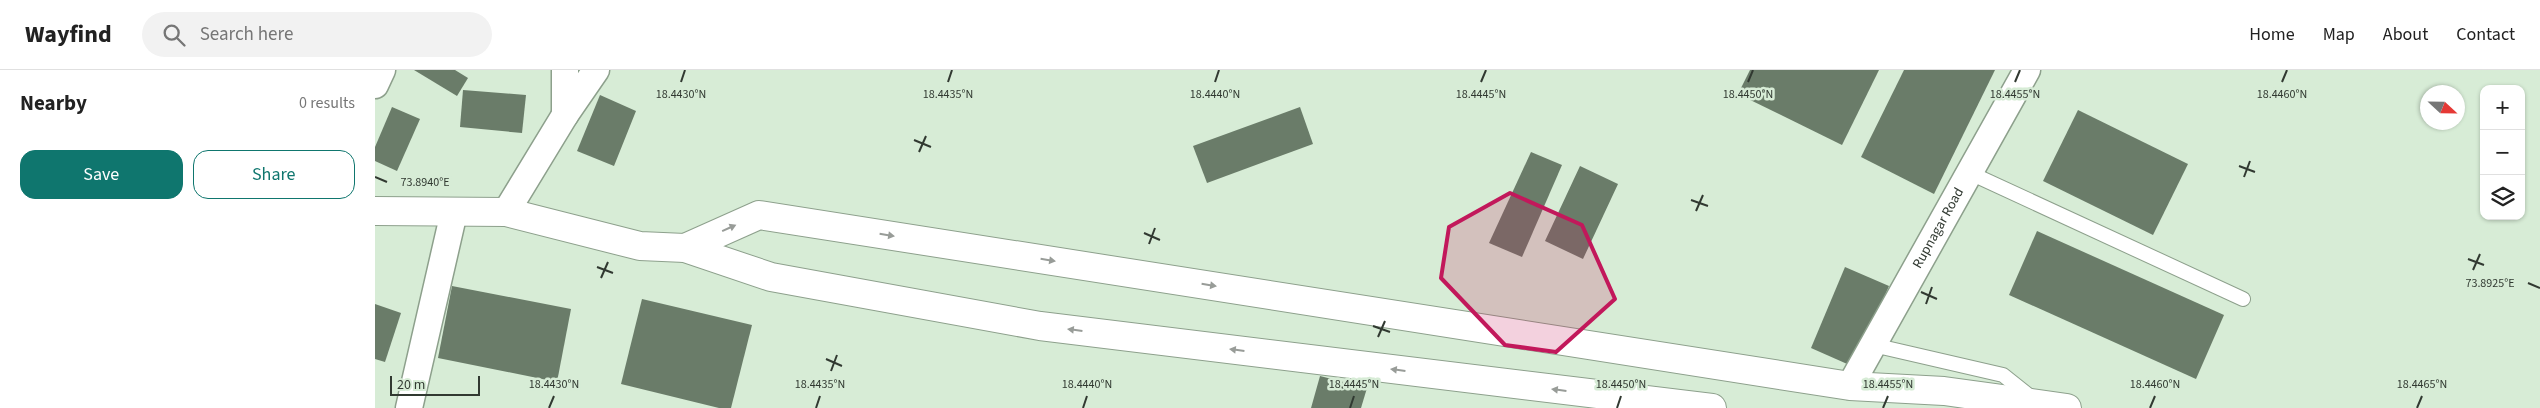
<!DOCTYPE html>
<meta charset="utf-8">
<style>
:root{--surface:#fff;--page:#f2f2f2;--text:#222;--muted:#767676;--line:#e0e0e0;--accent:#0f766e}
body{margin:0;font-family:"Source Sans 3",sans-serif;background:var(--page);color:var(--text)}
.controls{position:absolute;right:15px;top:15px;display:grid;overflow:hidden;border-radius:10px;box-shadow:0 1px 4px #0004}
.controls button{width:45px;height:45px;display:grid;place-items:center;padding:0;border:0;border-bottom:1px solid var(--line);background:var(--surface);color:var(--text);font:25px sans-serif}
.compass{position:absolute;left:2045px;top:15px;width:45px;height:45px;border-radius:50%;background:var(--surface);box-shadow:0 1px 4px #0004;rotate:112deg}
.scale{position:absolute;left:15px;bottom:12px;width:90px;box-sizing:border-box;padding-left:5px;border:2px solid #313931;border-top:0;font-size:14px;line-height:18px;white-space:nowrap;color:#313931;-webkit-text-stroke:4px #d7ecd6;paint-order:stroke}
.list{margin:0;padding:0;list-style:none}
h2{display:flex;justify-content:space-between;align-items:center;height:65px;margin:0;padding:0 20px;font-size:21px}
h2 small{font-size:16px;font-weight:400;color:var(--muted)}
.actions{display:flex;gap:10px;padding:15px 20px}
.actions a{flex:1;padding:11px 0;border:1px solid var(--accent);border-radius:15px;text-align:center;font-size:18px;color:var(--accent)}
.actions .main{background:var(--accent);color:#fff}
.icon{flex:none;width:28px;height:28px;fill:none;stroke:currentColor;stroke-width:2;stroke-linecap:round;stroke-linejoin:round}
.map{position:relative;flex:none;width:2165px;height:338px;overflow:hidden}
header{display:flex;align-items:center;gap:30px;box-sizing:border-box;height:70px;padding:0 25px;background:var(--surface);border-bottom:1px solid var(--line)}
header strong{font-size:24px}
nav{display:flex;gap:28px;margin-inline-start:auto;font-size:18px}
.search{width:350px;height:45px;background:var(--page);display:flex;align-items:center;gap:12px;box-sizing:border-box;padding:0 18px;border-radius:28px;color:var(--muted);font-size:19px}
main{display:flex}
aside{flex:1;background:var(--surface)}
.map>svg:first-child{display:block}
.building{fill:#6a7c69}
.lines{fill:none;stroke-linecap:round;stroke-linejoin:round}
.lane-casing{stroke:#8da08c;stroke-width:16}
.street-casing{stroke:#8da08c;stroke-width:29}
.primary-casing{stroke:#8da08c;stroke-width:30}
.lane{stroke:#fff;stroke-width:14}
.street{stroke:#fff;stroke-width:26}
.primary{stroke:#fff;stroke-width:28}
.oneway{fill:#989c98}
.marked{fill:#c2185b;fill-opacity:0.2;stroke:#c2185b;stroke-width:4;stroke-linejoin:round}
.ticks{fill:none;stroke:#313931;stroke-width:2}
.labels{text-anchor:middle;dominant-baseline:central;stroke-width:5;stroke-linejoin:round;paint-order:stroke}
.street-label{font-size:14px;fill:#313931;stroke:#d7ecd6}
.ticks-label{font-size:12px;text-anchor:middle;fill:#313931;stroke:#d7ecd6;stroke-width:5;stroke-linejoin:round;paint-order:stroke}
</style>
<header>
<strong>Wayfind</strong>
<div class="search"><svg class="icon" aria-label="search" viewBox="0 0 24 24"><circle cx="10" cy="10" r="6"/><path d="M15 15l6 6"/></svg>Search here</div>
<nav><a>Home</a><a>Map</a><a>About</a><a>Contact</a></nav>
</header>
<main>
<aside>
<h2>Nearby<small>0 results</small></h2>
<ul class="list">
</ul>
<div class="actions"><a class="main">Save</a><a>Share</a></div>
</aside>
<div class="map">
<svg width="2165" height="338" viewBox="0 0 2165 338">
<rect width="100%" height="100%" fill="#d7ecd6"/>
<!-- building -->
<g class="building">
<polygon points="39,0 80,0 93,8 82,26"/>
<polygon points="1375,0 1504,0 1467,75 1363,24"/>
<polygon points="1529,0 1620,0 1559,124 1486,87"/>
<polygon points="88,20 151,25 147,63 85,57"/>
<polygon points="225,25 261,41 239,96 202,81"/>
<polygon points="17,37 45,49 22,101 0,91 0,77"/>
<polygon points="925,37 938,74 832,113 818,76"/>
<polygon points="1703,40 1813,94 1778,165 1668,111"/>
<polygon points="1156,82 1187,95 1147,187 1114,173"/>
<polygon points="1205,96 1243,114 1208,189 1170,171"/>
<polygon points="1662,161 1849,245 1821,309 1634,225"/>
<polygon points="1470,197 1514,216 1479,297 1436,278"/>
<polygon points="77,216 196,239 182,312 63,288"/>
<polygon points="267,229 377,255 356,338 344,338 246,314"/>
<polygon points="0,234 26,243 10,292 0,289"/>
<polygon points="945,306 992,318 986,338 936,338"/>
</g>
<g class="lines">
<!-- lane casing -->
<g class="lane-casing">
<g id="lane">
<polyline points="1595,103 1868,229"/>
<polyline points="1498,275 1628,305 1657,328"/>
</g>
</g>
<!-- street casing -->
<g class="street-casing">
<g id="street">
<polyline points="190,0 190,45"/>
<polyline points="0,15 7,0"/>
<polyline points="131,142 190,45 221,0"/>
<path id="s1" d="M1475,316l177,-316"/>
<polyline points="34,338 79,142"/>
</g>
</g>
<!-- primary casing -->
<g class="primary-casing">
<g id="primary">
<polyline points="0,141 131,142 265,176 310,178 396,207 665,256 1337,338"/>
<polyline points="310,178 384,145 1475,316 1569,321 1692,338"/>
</g>
</g>
<!-- lane -->
<use href="#lane" class="lane"/>
<!-- street -->
<use href="#street" class="street"/>
<!-- primary -->
<use href="#primary" class="primary"/>
</g>
<!-- one-way arrows -->
<defs><path id="oneway-solid" d="M-6-.8H1V-3.2L6.5 0L1 3.2V.8H-6Z" transform="scale(1.25)"/></defs>
<g class="oneway">
<use href="#oneway-solid" transform="translate(354 158) rotate(-24)"/>
<use href="#oneway-solid" transform="translate(512 165) rotate(9)"/>
<use href="#oneway-solid" transform="translate(673 190) rotate(9)"/>
<use href="#oneway-solid" transform="translate(834 215) rotate(9)"/>
<use href="#oneway-solid" transform="translate(700 260) rotate(-173)"/>
<use href="#oneway-solid" transform="translate(862 280) rotate(-173)"/>
<use href="#oneway-solid" transform="translate(1023 300) rotate(-173)"/>
<use href="#oneway-solid" transform="translate(1184 320) rotate(-173)"/>
</g>
<!-- marked area -->
<path class="marked" d="M1135,123l72,32 33,74 -59,53 -51,-7 -64,-67 8,-51z"/>
<!-- ticks -->
<path class="ticks" d="M306,12l4,-12M573,12l4,-12M840,12l4,-12M1106,12l5,-12M1373,12l5,-12M1640,12l5,-12M1907,12l5,-12M539,70l17,7M544,82l7,-16M1864,96l16,6M0,107l12,5M1869,107l6,-16M1316,130l17,6M1321,141l7,-16M769,163l16,7M774,174l6,-16M2093,189l16,6M222,197l16,6M2098,200l7,-16M226,208l7,-16M2153,213l12,5M1546,222l16,7M1551,234l6,-17M998,256l17,6M1003,267l7,-16M451,289l16,7M456,301l6,-16M174,338l5,-12M441,338l4,-12M708,338l4,-12M975,338l4,-12M1242,338l4,-12M1508,338l5,-12M1775,338l5,-12M2042,338l5,-12"/>
<g class="labels">
<!-- street labels -->
<g class="street-label">
<text stroke="none"><textPath href="#s1" startOffset="181">Rupnagar Road</textPath></text>
</g>
</g>
<g class="ticks-label">
<text x="306" y="28">18.4430°N</text>
<text x="573" y="28">18.4435°N</text>
<text x="840" y="28">18.4440°N</text>
<text x="1106" y="28">18.4445°N</text>
<text x="1373" y="28">18.4450°N</text>
<text x="1640" y="28">18.4455°N</text>
<text x="1907" y="28">18.4460°N</text>
<text x="50" y="116">73.8940°E</text>
<text x="2115" y="217">73.8925°E</text>
<text x="179" y="318">18.4430°N</text>
<text x="445" y="318">18.4435°N</text>
<text x="712" y="318">18.4440°N</text>
<text x="979" y="318">18.4445°N</text>
<text x="1246" y="318">18.4450°N</text>
<text x="1513" y="318">18.4455°N</text>
<text x="1780" y="318">18.4460°N</text>
<text x="2047" y="318">18.4465°N</text>
</g>
</svg>
<div class="controls">
<button>+</button>
<button>−</button>
<button><svg class="icon" aria-label="layers" viewBox="0 0 24 24"><path d="M12 4l9 5-9 5-9-5zM3 14l9 5 9-5"/></svg></button>
</div>
<svg class="compass" viewBox="-18 -18 36 36"><path d="M0-13l5 13h-10z" fill="#e53935"/><path d="M0 13l5-13h-10z" fill="#767676"/></svg>
<div class="scale">20 m</div>
</div>
</main>
